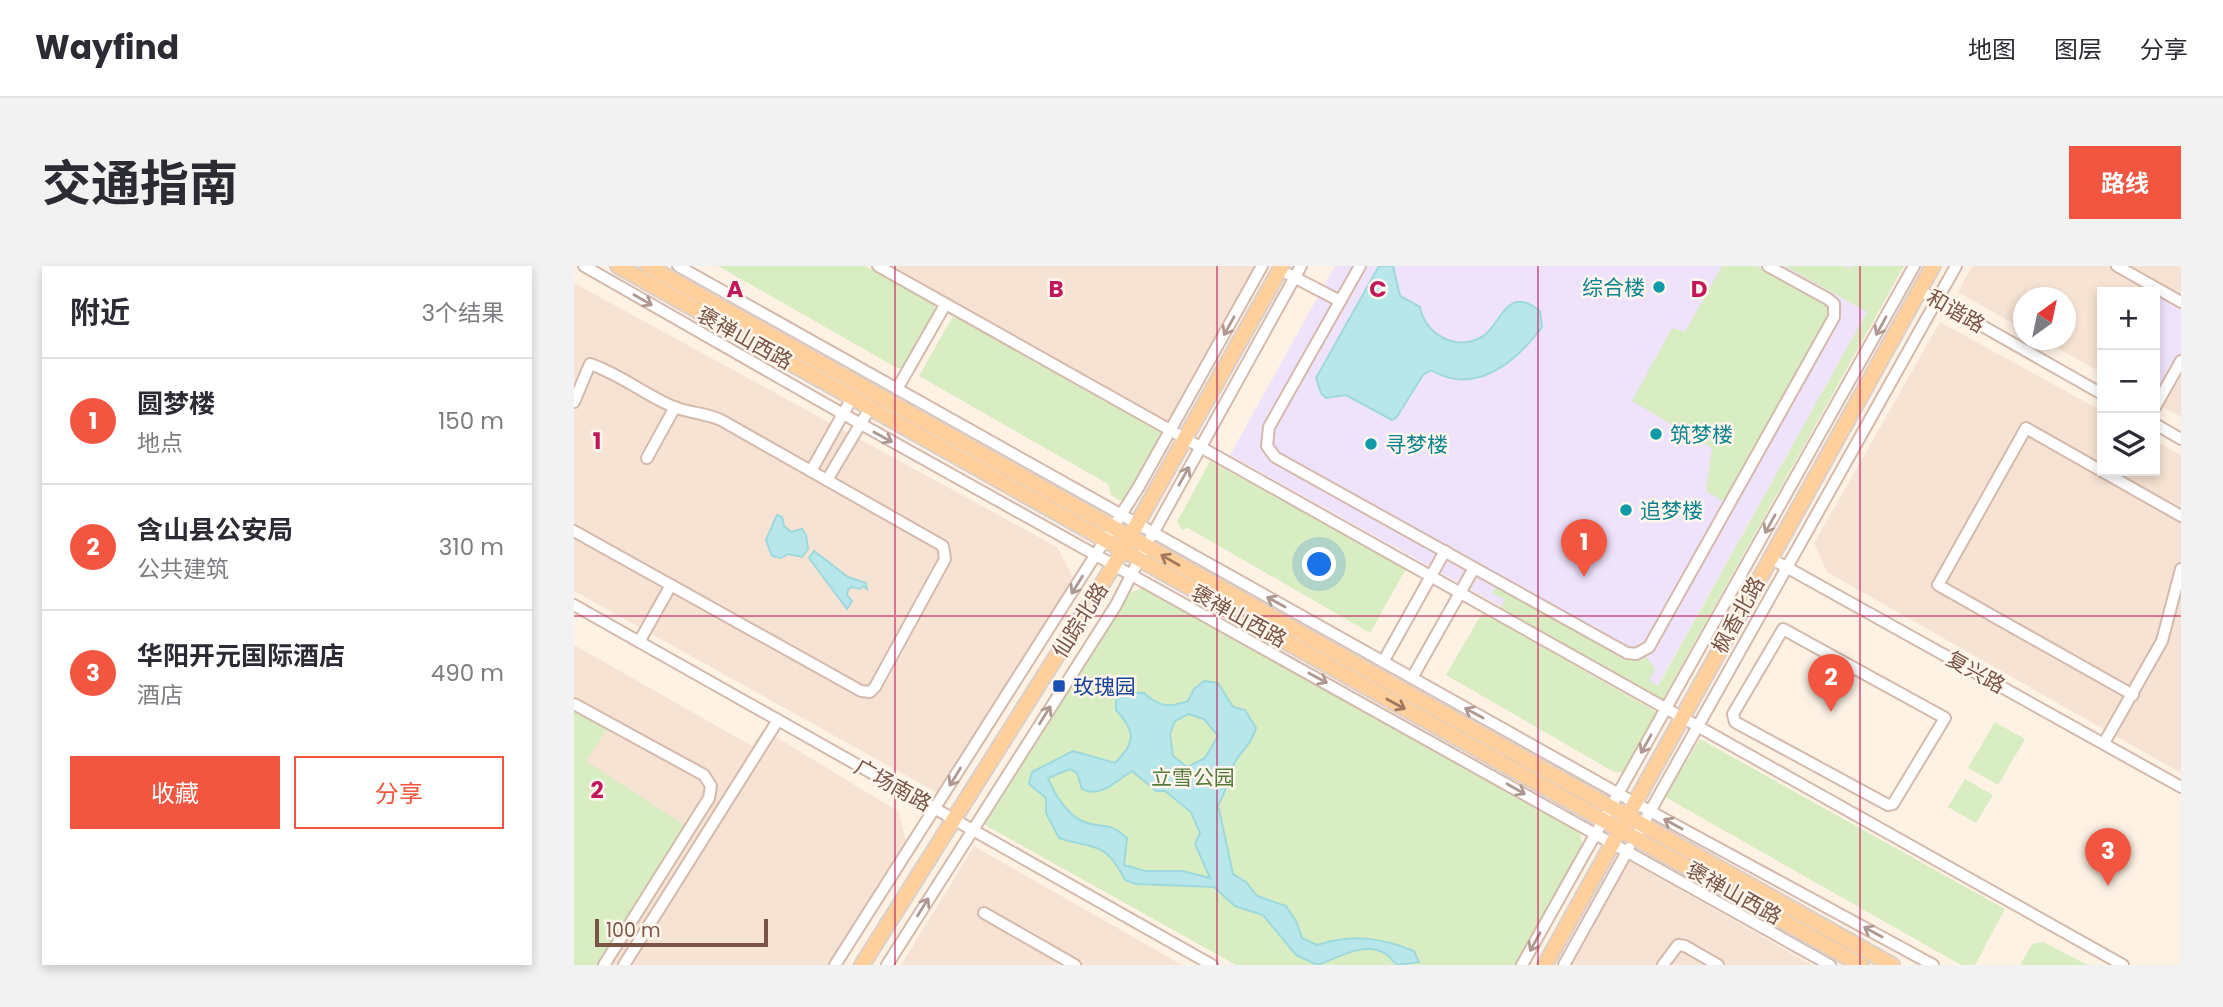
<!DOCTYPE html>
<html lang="zh">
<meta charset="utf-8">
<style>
:root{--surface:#fff;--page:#f2f2f3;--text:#2b2b33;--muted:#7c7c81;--line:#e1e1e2;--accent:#f25640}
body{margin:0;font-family:Poppins,"Noto Sans SC",sans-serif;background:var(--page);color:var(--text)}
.controls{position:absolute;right:21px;top:21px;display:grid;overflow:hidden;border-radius:0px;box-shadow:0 4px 10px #0003}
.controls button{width:63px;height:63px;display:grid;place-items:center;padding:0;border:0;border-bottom:2px solid var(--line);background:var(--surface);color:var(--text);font:35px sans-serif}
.compass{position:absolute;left:1439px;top:21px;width:63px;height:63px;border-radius:50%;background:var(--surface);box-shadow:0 4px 10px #0003;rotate:33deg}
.scale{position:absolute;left:21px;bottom:18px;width:173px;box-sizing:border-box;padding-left:7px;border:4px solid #7a5447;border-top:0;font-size:19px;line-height:24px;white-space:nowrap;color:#7a5447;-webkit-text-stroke:5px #fff6ed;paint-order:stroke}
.you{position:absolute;left:746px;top:299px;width:24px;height:24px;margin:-18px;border:5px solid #fff;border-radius:50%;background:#1a73e8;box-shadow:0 0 0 10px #1a73e833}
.badge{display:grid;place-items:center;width:46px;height:46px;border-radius:50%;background:var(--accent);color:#fff;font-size:23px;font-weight:700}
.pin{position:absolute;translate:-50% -58px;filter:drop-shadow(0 2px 4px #0008)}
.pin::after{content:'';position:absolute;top:37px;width:24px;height:21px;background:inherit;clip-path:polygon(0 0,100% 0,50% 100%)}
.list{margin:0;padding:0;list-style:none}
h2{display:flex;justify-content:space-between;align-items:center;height:91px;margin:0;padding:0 28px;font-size:30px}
h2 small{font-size:23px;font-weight:400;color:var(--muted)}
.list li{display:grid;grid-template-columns:46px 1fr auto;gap:21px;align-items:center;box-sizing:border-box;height:126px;padding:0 28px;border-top:2px solid var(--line)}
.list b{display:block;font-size:26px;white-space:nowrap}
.list p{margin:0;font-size:23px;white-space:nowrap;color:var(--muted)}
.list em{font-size:23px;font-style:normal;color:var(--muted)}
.actions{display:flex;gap:14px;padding:21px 28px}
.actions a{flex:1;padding:16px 0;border:2px solid var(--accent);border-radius:0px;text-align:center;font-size:24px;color:var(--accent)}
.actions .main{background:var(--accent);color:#fff}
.icon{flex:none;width:38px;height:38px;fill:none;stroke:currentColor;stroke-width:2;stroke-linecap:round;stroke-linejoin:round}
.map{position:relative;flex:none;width:1607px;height:699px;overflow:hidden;border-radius:0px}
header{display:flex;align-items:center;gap:42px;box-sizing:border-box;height:98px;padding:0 35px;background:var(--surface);border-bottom:2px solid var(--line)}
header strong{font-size:33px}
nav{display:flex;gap:38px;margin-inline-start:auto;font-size:24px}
.intro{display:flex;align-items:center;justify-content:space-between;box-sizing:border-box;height:168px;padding:0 42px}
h1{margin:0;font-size:49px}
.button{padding:18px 32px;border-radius:0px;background:var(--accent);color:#fff;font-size:24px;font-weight:700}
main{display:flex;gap:42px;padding:0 42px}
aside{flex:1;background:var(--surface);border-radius:0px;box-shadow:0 4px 10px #0003}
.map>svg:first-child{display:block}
.residential{fill:#f7e3d3}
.education{fill:#efe2fb}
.green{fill:#d8edc2}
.water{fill:#b7e7ea;stroke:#9dd9dd;stroke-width:2;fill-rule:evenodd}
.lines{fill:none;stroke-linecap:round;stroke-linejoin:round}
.minor-casing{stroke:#d4baac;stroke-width:14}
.major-casing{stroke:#dacfcb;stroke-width:18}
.minor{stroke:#fff;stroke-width:10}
.major{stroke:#ffd09b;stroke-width:14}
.oneway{stroke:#af9891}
.oneway2{stroke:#a27960}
.grid{fill:none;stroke:#c2185b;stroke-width:2;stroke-opacity:0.55}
.culture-dot{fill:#0f9aa8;stroke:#fff6ed;stroke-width:2.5}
.transit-dot{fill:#1a4fb4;stroke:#fff6ed;stroke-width:2.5}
.labels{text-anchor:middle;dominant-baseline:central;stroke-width:5;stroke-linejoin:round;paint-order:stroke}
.culture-label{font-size:21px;fill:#0d838f;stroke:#fff6ed;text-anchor:start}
.street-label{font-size:21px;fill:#7a5447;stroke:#fff6ed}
.transit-label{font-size:21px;fill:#164399;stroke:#fff6ed;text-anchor:start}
.park-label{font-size:21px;fill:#547a3c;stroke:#fff6ed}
.grid-label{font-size:23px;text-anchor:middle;font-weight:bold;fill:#c2185b;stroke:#fff6ed;stroke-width:5;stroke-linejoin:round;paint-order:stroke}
</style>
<header>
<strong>Wayfind</strong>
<nav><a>地图</a><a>图层</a><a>分享</a></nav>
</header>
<div class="intro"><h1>交通指南</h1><a class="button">路线</a></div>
<main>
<aside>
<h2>附近<small>3个结果</small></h2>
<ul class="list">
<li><span class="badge">1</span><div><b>圆梦楼</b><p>地点</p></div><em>150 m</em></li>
<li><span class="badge">2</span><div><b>含山县公安局</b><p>公共建筑</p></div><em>310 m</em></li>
<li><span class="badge">3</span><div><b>华阳开元国际酒店</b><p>酒店</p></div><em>490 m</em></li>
</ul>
<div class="actions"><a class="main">收藏</a><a>分享</a></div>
</aside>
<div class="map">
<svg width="1607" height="699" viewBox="0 0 1607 699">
<rect width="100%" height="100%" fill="#fef2e5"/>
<!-- residential -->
<g class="residential">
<polygon points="316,0 681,0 594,160"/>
<polygon points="1398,0 1607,0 1607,151 1581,136 1581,26 1528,26 1528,107 1469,74 1492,74 1492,32 1450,32 1449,63 1384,26"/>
<polygon points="0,17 483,281 501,315 369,530 0,325"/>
<polygon points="1366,56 1528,145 1528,205 1581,205 1581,175 1607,189 1607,507 1253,306 1240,277"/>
<polygon points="0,379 178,480 189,463 325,546 333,580 259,699 0,699"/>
<polygon points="400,580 608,699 327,699"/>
<polygon points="1055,595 1238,699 997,699"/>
</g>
<!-- education -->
<g class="education">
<polygon points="761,0 1319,0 1080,426 656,189"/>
<polygon points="1581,28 1607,42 1607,85 1581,131"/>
</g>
<!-- green -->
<g class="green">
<polygon points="144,0 291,0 361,39 362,46 330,102 323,102"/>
<polygon points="1148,0 1183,0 1252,38 1257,49 1151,236 1132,225 1138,182 1058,135 1098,62 1111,66"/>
<polygon points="1211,0 1270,0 1275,3 1277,0 1330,0 1089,433 925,344 931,334 918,327 922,320 1051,392 1072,391 1081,403 1075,414 1084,420 1293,46"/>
<polygon points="379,50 589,168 555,232 547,235 537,229 534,218 345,110"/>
<polygon points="636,195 832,303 796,367 614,262 608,264 603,256"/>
<polygon points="572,321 1006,566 1009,584 946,699 662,699 402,554 537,333"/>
<polygon points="908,347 1086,448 1051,507 1040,506 872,409"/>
<polygon points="0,445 33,463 12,495 112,560 25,699 0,699"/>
<polygon points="1421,456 1451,473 1424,519 1394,502"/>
<polygon points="1126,473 1431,643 1401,699 1387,699 1091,531"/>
<polygon points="1391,513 1419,529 1402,557 1374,541"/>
<polygon points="1469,676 1514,699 1446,699 1458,678"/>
</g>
<!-- water -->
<g class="water">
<path d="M805,0h14l7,30 20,11c5,26 33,43 58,32 24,-10 26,-57 62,-28l2,16c-25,34 -67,70 -111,43l-8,5 -27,43 -4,2 -46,-25 -20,3 -5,-5 -5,-15z"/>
<polygon points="203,249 208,251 210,260 217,266 228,263 232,269 234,283 228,291 214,288 207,292 198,290 192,274"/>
<polygon points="240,285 274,311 292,317 293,323 289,320 286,323 278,321 274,323 273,329 278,335 273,343 235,292"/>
<path d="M630,415l14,2 15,24 12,3 11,18c-4,15 -13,21 -21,34 -7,12 -6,26 -17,43l15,69 13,8 11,14 29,10 10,15 6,17 15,7c34,-11 63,-8 97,6l5,11 -21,3c-6,-3 -7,-8 -12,-11 -21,-14 -50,5 -69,11l-21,-10 -33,-40 -28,-9 -21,-19 -78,-3 -11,-4c-20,-40 -30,-30 -66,-42l-13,-25v-15l-17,-14 3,-12 41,-21 42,12c21,-21 21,-31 1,-53v-9l8,-9 20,1c15,14 26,15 44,8l6,-12zM614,448l16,5 14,17 -13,22 -18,9 -14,-11 -3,-22 5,-13zM496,503l7,4 5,16c18,10 35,-9 50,-18l24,20h9l26,21 9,21 -5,11 15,34 -27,-7h-38l-21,-6 3,-27c-21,-19 -25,-8 -45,-17 -16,-8 -27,-26 -34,-43z"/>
</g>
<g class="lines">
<!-- minor casing -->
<g class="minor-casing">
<g id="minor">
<polyline points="10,0 269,148 1256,699"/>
<polyline points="104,0 1061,537 1359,699"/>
<polyline points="304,0 1549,699"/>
<polyline points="786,0 695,161 693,180 701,191 1053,387 1062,388 1075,381 1260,51 1260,38 1254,33 1194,0"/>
<polyline points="1543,0 1607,36"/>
<polyline points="714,8 766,35"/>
<polyline points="1345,24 1528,128"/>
<polyline points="323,123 371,39"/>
<path d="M0,136l16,-38c30,10 55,31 84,43 15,6 32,6 47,13l222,126 2,13 -70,128 -5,5 -9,-1 -287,-160"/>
<polyline points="1581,141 1607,95"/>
<polyline points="1581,158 1607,173"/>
<polyline points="73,192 101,141"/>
<polyline points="237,205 278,132"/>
<polyline points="253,214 296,142"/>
<polyline points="577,271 727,0"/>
<polyline points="1196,292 1607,521"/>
<polyline points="0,339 638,699"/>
<polygon points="1209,363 1371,452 1319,538 1314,539 1161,456 1159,448"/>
<polyline points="65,376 97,319"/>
<polyline points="809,396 871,285"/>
<polyline points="838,412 900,302"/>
<polyline points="1559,429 1364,319 1452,162 1607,250"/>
<polyline points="0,438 130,509 137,520 135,532 30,699"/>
<polyline points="1530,477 1588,375 1607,303"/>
<polyline points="1065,565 1382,0"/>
<polyline points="410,647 501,699"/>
<polyline points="50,699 204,454"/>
<polyline points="261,699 564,222 688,0"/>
<polyline points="313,699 542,339 568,288"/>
<polyline points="948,699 1340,0"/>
<polyline points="990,699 1055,582"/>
<polyline points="1089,699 1104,679 1111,680 1144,699"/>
</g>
</g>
<!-- major casing -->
<g class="major-casing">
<g id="major">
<polyline points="44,0 1287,699"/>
<polyline points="74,0 1318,699"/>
<polyline points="288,699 540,299 708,0"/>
<polyline points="971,699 1359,0"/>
</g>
</g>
<!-- minor -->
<use href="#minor" class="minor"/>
<!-- major -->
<use href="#major" class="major"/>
</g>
<!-- one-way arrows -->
<defs><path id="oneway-shaft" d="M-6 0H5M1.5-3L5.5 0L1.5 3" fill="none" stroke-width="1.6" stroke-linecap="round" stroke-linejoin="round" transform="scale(1.75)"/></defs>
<g class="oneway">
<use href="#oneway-shaft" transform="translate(69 34) rotate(30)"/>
<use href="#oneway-shaft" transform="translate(655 60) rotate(119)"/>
<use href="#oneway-shaft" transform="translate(1307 60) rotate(119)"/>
<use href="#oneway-shaft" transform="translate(309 171) rotate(29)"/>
<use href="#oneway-shaft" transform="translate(610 210) rotate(-61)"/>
<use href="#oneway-shaft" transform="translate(1196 258) rotate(119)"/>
<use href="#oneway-shaft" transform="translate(503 319) rotate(122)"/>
<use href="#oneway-shaft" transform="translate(702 336) rotate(-151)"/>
<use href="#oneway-shaft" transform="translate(744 412) rotate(29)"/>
<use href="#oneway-shaft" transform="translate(900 447) rotate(-151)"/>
<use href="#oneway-shaft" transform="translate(471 449) rotate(-58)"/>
<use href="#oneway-shaft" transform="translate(1072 478) rotate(119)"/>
<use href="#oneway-shaft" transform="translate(381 511) rotate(122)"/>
<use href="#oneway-shaft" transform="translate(942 523) rotate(30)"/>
<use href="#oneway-shaft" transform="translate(1099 558) rotate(-151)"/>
<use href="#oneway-shaft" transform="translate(349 641) rotate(-58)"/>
<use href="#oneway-shaft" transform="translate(1299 666) rotate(-151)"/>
<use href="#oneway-shaft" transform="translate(961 676) rotate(119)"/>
</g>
<g class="oneway2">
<use href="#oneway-shaft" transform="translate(596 294) rotate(-150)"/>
<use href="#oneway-shaft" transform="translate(822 438) rotate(29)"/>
</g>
<!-- grid -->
<path class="grid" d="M321,0v699M643,0v699M964,0v699M1286,0v699M0,350h1607"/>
<!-- markers -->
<g class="culture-dot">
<circle cx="1085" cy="21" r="7"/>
<circle cx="1082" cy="168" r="7"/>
<circle cx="797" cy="178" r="7"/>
<circle cx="1052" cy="244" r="7"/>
</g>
<rect class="transit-dot" x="478" y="413" width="14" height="14" rx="3.5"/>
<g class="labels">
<!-- culture labels -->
<g class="culture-label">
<text x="1071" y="21" text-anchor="end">综合楼</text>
<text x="1096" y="168">筑梦楼</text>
<text x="811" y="178">寻梦楼</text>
<text x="1066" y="244">追梦楼</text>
</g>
<!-- street labels -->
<g class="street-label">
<text transform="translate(1382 45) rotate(30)">和谐路</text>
<text transform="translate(171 72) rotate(29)">褒禅山西路</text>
<text transform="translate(1164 349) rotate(-61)">枫香北路</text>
<text transform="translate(665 350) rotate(29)">褒禅山西路</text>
<text transform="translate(506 354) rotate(-58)">仙踪北路</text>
<text transform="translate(1402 406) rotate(29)">复兴路</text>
<text transform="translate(319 519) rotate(29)">广场南路</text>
<text transform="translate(1160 627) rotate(29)">褒禅山西路</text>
</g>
<!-- transit labels -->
<g class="transit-label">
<text x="499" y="420">玫瑰园</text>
</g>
<!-- park labels -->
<g class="park-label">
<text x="619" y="511">立雪公园</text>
</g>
</g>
<g class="grid-label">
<text x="161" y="31">A</text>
<text x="482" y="31">B</text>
<text x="804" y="31">C</text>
<text x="1125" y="31">D</text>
<text x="23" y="183">1</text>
<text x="23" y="532">2</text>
</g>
</svg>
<div class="controls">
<button>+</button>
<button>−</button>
<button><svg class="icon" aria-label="layers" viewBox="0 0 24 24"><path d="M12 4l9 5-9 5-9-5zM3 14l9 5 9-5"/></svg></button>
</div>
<svg class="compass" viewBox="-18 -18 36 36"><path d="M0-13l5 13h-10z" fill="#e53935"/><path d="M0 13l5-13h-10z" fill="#7c7c81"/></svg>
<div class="scale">100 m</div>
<div class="you"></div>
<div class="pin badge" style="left:1010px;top:311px">1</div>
<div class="pin badge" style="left:1257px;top:446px">2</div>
<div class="pin badge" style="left:1534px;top:620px">3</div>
</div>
</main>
